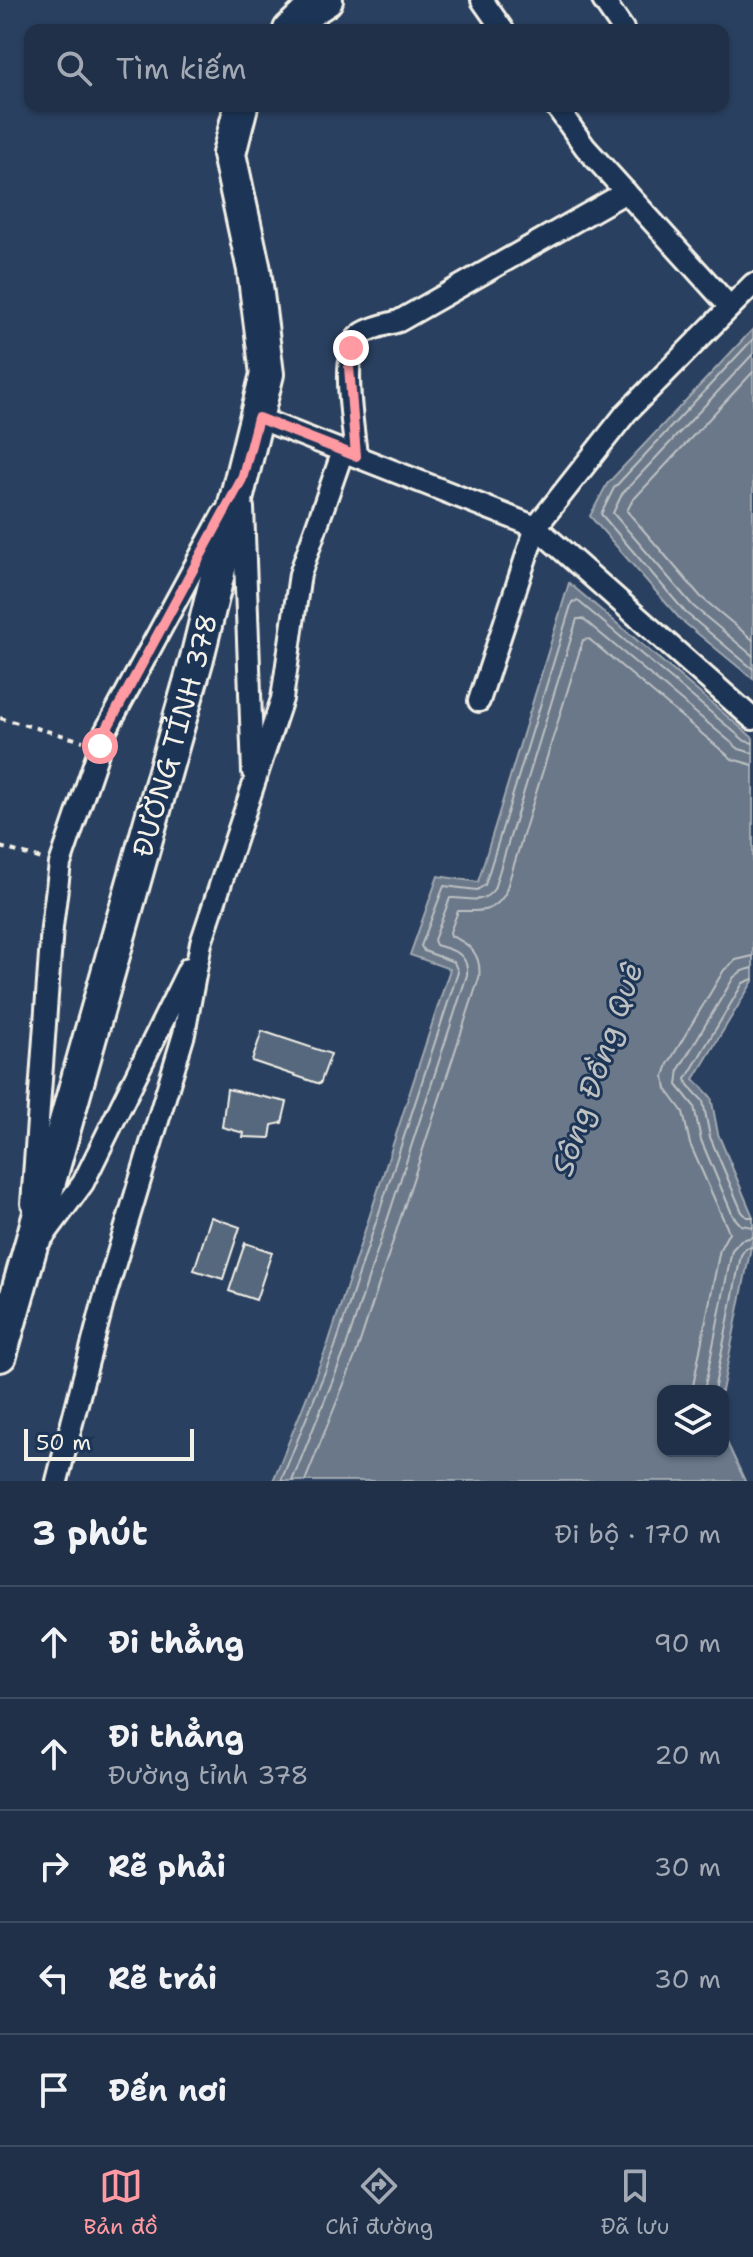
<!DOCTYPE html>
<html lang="vi">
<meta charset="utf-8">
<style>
:root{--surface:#203048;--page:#28384f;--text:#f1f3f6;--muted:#a2a9b4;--line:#3d4b60;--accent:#ff9aa2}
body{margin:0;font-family:"Shantell Sans",sans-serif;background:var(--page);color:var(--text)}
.controls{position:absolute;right:24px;bottom:24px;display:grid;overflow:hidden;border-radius:16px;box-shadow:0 2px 6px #0004}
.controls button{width:72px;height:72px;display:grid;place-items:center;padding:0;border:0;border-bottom:2px solid var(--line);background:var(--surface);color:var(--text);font:40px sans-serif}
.scale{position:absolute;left:24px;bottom:20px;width:170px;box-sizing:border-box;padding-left:8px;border:4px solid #f4f1e8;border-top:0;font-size:22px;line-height:28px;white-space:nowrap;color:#f4f1e8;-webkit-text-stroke:6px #1d3557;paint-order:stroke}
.stop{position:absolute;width:24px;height:24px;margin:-18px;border:6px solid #ff9aa2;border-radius:50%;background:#fff}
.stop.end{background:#ff9aa2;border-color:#fff;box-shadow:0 2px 8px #0008}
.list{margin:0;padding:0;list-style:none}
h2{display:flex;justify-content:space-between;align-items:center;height:104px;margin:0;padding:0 32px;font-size:34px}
h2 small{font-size:26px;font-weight:400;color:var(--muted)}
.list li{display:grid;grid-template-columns:52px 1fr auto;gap:24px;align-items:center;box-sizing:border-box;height:112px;padding:0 32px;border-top:2px solid var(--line)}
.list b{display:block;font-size:30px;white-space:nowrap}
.list p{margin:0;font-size:26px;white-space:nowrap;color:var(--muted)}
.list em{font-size:26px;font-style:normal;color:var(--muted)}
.icon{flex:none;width:44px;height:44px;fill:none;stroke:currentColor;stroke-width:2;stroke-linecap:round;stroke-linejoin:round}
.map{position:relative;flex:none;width:753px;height:1481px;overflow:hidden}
.search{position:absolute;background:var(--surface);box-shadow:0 2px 6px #0004;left:24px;right:24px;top:24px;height:88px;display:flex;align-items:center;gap:20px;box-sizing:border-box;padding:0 28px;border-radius:16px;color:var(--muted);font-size:30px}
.sheet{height:664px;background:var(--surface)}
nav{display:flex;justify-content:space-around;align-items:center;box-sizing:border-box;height:112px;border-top:2px solid var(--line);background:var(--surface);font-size:22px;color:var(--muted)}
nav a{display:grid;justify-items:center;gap:4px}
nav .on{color:var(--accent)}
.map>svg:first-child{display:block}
.water{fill:#6a788a;stroke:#a1a8b0;stroke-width:2}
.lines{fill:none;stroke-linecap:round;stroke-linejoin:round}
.shore{stroke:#bdc1c2;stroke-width:2}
.building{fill:#56677d;stroke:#f4f1e8;stroke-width:2}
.street-casing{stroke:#f4f1e8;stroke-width:26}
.primary-casing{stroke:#f4f1e8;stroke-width:38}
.path{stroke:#f4f1e8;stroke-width:4;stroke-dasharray:6 6;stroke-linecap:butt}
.street{stroke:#1d3557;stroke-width:20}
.primary{stroke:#1d3557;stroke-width:32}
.route{stroke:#ff9aa2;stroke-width:10}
.labels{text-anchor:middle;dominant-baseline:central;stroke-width:6;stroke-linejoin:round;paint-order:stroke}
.street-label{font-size:28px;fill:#f4f1e8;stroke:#1d3557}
.water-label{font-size:30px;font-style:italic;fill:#bdc1c2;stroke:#1d3557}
</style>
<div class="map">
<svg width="753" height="1481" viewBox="0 0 753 1481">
<rect width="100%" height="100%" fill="#2a4060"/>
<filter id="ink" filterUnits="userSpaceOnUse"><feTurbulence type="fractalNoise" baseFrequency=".0125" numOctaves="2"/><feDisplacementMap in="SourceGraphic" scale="16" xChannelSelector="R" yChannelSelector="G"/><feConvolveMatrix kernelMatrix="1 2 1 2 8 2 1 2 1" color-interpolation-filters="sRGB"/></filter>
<g filter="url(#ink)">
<!-- water -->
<g class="water">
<polygon points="753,329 753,679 680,619 590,516 607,484"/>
<polygon points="569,583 753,738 753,981 694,1079 711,1097 718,1134 753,1217 753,1237 722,1391 663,1391 663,1451 723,1451 723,1434 745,1481 273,1481 328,1344 450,969 410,955 438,876 478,882"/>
</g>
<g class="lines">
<!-- shore -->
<g class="shore">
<polyline points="753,339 614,488 601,514 686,613 753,669"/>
<polyline points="753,354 622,494 613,513 693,606 753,656"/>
<polyline points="753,372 632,501 627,511 701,597 753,640"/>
<polyline points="753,968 742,971 734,977 679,1069 677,1085 694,1106 701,1140 733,1216 741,1225 753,1227"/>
<polyline points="753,979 743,983 686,1079 688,1085 703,1101 710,1137 742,1212 747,1217 753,1217"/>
<polyline points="692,1391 720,1249 729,1232 690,1144 683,1112 666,1089 664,1076 668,1064 724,970 736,960 753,956"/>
<polyline points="704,1391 732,1250 741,1240 753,1237"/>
<polyline points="714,1391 741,1255 746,1248 753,1247"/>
<polyline points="281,1481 335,1347 458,972 454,962 424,951 421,946 444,886 477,890 485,885 572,602 578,601 745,741 753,743"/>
<path d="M292,1481l53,-131 122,-375c2,-22 -14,-25 -31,-30l-2,-5 16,-42c17,-1 32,8 44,-9l83,-270h6l156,130 14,4"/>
<path d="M305,1481l51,-127 123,-376c3,-22 -8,-34 -28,-42l-1,-4 8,-21c20,0 35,3 47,-17l78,-254 6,-1 143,120 21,6"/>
</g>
</g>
<!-- building -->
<g class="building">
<polygon points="262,1031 331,1054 320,1084 252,1061"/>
<polygon points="227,1089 287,1102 282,1123 272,1125 270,1138 243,1137 244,1133 222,1127"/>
<polygon points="211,1217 240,1227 223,1279 194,1270"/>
<polygon points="245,1243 272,1252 256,1300 229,1291"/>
</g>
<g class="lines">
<!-- street casing -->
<g class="street-casing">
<g id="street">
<polyline points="482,0 503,30"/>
<polyline points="603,0 623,29"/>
<polyline points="556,106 585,147 729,306"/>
<polyline points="258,418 536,527 753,719"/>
<path d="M356,456c-2,-26 -16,-100 2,-119 9,-9 28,-12 41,-16l227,-129"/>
<polyline points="243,508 253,772"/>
<polyline points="479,701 536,527 626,413 753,284"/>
<polyline points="32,1204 52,927 60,864 105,732 223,514"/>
<polyline points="40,1241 83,1183 189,968"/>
<polyline points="57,1481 103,1303 184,1034 201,943 282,699 300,574 343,451"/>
</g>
</g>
<!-- primary casing -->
<g class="primary-casing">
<g id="primary">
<polyline points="290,30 312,9 326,0"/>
<path id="s1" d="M0,1355l197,-697 70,-284 -13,-104 -25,-116 12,-48"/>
</g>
</g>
<!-- path -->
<g class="path">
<polyline points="0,718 83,741"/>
<polyline points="0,847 42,859"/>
</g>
<!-- street -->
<use href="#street" class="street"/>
<!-- primary -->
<use href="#primary" class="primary"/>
</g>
</g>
<g class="lines" filter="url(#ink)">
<!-- route -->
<polyline class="route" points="100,746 105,732 242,479 258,418 356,456 349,367 351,348"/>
</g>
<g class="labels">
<!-- street labels -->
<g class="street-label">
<text stroke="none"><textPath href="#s1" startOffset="644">ĐƯỜNG TỈNH 378</textPath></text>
</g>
<!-- water labels -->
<g class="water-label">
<text transform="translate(597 1069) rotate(-71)">Sông Đồng Quê</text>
</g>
</g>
</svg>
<div class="controls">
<button><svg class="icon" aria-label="layers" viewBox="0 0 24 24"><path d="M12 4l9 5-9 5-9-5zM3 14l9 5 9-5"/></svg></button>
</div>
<div class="scale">50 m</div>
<div class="stop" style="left:100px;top:746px"></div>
<div class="stop end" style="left:351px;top:348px"></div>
<div class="search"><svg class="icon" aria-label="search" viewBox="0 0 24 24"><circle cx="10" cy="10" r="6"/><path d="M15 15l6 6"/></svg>Tìm kiếm</div>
</div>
<section class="sheet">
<h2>3 phút<small>Đi bộ · 170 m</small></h2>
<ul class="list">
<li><svg class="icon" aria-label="ahead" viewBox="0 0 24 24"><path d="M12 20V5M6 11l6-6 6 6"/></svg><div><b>Đi thẳng</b></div><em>90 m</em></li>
<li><svg class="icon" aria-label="ahead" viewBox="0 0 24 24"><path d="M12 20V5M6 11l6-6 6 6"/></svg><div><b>Đi thẳng</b><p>Đường tỉnh 378</p></div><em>20 m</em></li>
<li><svg class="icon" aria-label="right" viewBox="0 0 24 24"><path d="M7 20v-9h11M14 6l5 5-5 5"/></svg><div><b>Rẽ phải</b></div><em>30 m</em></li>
<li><svg class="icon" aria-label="left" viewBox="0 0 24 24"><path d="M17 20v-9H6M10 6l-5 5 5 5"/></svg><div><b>Rẽ trái</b></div><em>30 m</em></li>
<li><svg class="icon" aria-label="arrive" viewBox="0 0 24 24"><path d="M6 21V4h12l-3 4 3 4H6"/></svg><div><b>Đến nơi</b></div></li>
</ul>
</section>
<nav>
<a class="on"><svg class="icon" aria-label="map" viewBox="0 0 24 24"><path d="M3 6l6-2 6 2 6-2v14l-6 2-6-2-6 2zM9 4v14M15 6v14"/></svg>Bản đồ</a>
<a><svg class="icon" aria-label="directions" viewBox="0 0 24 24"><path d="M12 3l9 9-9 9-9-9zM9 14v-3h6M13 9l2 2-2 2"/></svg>Chỉ đường</a>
<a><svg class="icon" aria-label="saved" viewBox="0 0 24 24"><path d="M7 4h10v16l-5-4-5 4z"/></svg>Đã lưu</a>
</nav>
